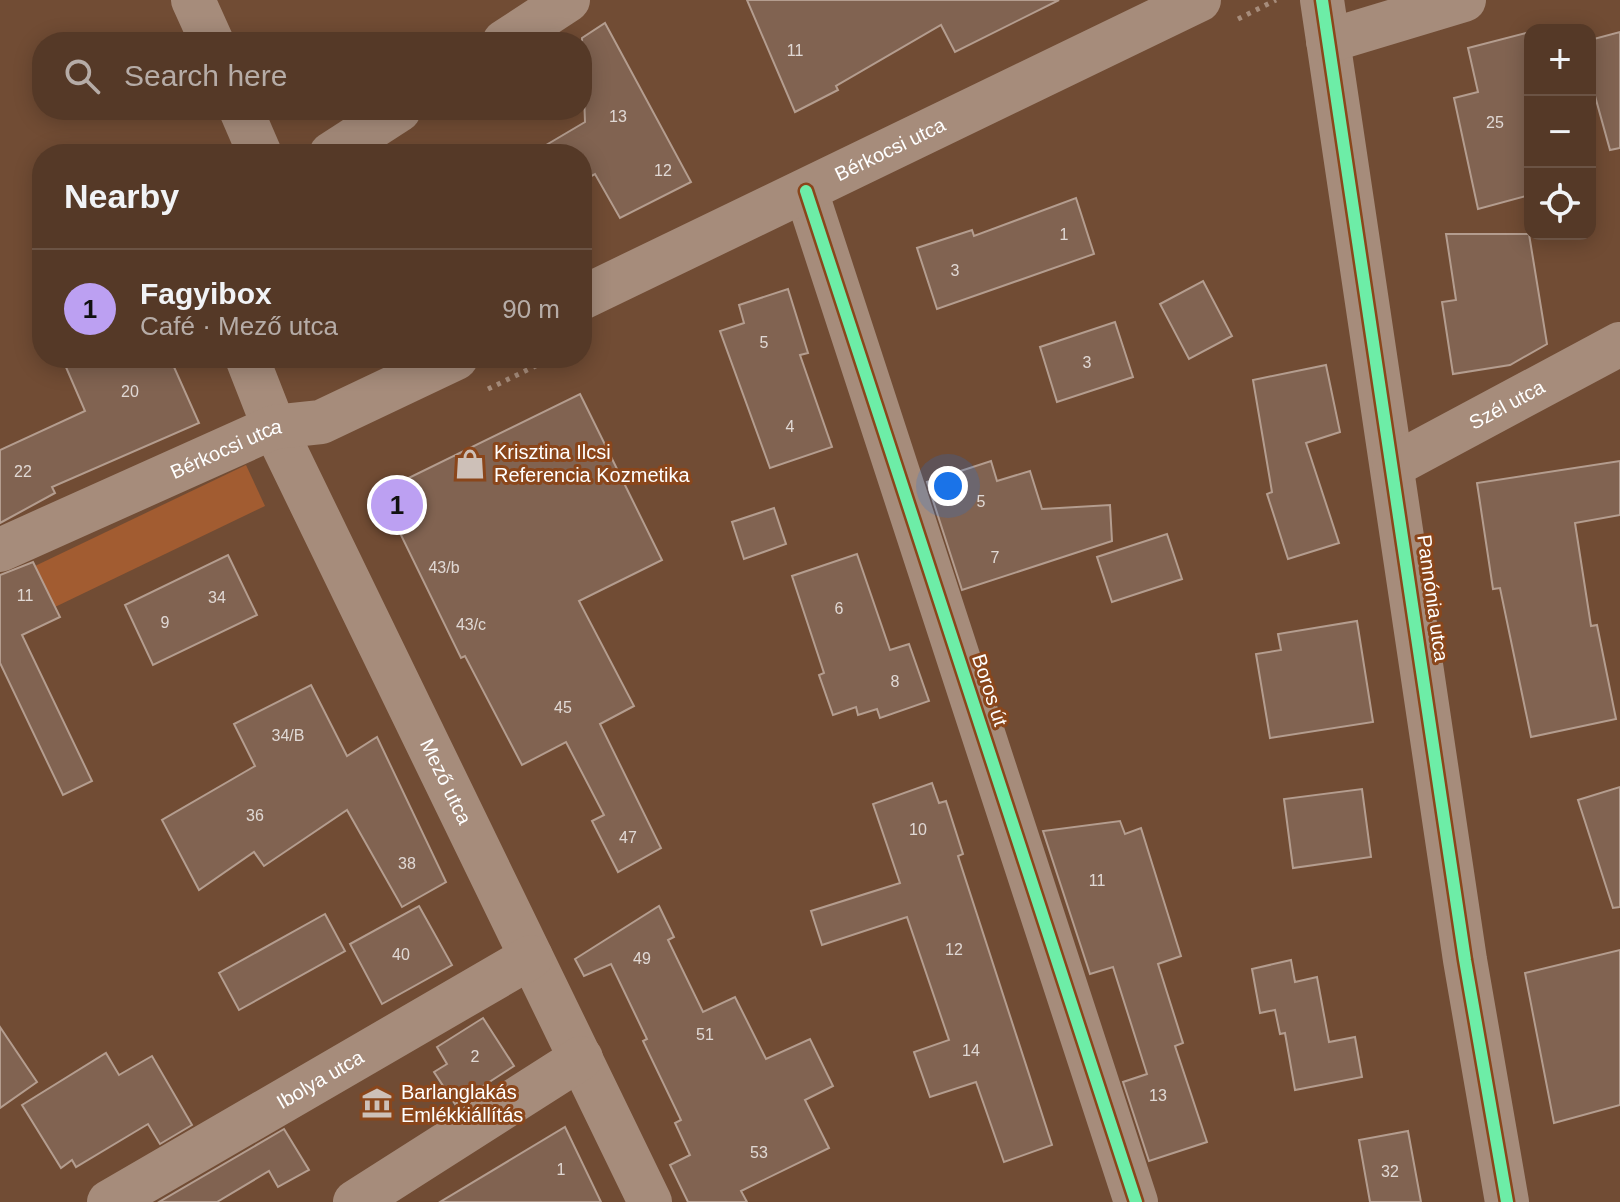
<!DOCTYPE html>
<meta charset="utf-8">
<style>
:root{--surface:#553927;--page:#5b402f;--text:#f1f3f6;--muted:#b6aca7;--line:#6b5344;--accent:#bca0f2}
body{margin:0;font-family:Arial,sans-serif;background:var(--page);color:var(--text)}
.controls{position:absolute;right:24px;top:24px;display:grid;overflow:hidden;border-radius:16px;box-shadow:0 4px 20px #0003}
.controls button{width:72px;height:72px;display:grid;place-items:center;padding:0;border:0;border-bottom:2px solid var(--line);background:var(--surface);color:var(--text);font:40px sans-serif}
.you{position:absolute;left:948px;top:486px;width:28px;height:28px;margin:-20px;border:6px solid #fff;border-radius:50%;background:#1a73e8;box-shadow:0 0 0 12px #1a73e833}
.badge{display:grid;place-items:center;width:52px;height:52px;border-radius:50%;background:var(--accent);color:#111;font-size:26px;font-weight:700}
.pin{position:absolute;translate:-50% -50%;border:4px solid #fff;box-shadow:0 2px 8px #0006}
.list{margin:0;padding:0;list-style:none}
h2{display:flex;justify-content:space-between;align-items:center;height:104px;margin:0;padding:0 32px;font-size:34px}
h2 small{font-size:26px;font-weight:400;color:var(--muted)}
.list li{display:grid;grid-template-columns:52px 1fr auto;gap:24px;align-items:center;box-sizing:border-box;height:120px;padding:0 32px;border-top:2px solid var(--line)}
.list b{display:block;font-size:30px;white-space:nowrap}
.list p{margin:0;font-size:26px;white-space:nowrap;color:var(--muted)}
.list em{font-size:26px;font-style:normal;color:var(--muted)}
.icon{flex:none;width:44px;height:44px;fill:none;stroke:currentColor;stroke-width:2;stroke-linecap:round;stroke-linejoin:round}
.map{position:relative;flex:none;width:1620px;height:1202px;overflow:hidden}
.search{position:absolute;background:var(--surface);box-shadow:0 4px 20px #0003;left:32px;top:32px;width:560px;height:88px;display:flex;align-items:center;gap:20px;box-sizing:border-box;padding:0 28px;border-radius:32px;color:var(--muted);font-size:30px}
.panel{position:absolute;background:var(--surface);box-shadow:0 4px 20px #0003;left:32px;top:144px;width:560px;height:224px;border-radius:32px}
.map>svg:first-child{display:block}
.green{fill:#a25c31}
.building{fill:#816351;stroke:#b49d8f;stroke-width:2}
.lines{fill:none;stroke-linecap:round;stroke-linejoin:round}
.path{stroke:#a68c7b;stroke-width:5;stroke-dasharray:4 6;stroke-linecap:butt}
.minor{stroke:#a68c7b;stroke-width:44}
.tertiary{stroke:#a68c7b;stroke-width:44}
.cycleway-casing{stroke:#8a461b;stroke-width:17}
.cycleway{stroke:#6deda7;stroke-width:12}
.labels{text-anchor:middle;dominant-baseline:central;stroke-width:6;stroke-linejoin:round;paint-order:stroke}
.number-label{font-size:16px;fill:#e0d8d4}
.street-label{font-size:20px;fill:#fff;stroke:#8a461b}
.poi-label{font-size:20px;fill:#fff;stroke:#8a461b;text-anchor:start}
</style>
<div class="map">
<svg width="1620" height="1202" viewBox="0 0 1620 1202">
<rect width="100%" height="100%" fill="#714c34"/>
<!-- green -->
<polygon class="green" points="246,465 265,506 55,607 35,566"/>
<!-- building -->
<g class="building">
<polygon points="747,0 1059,0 955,52 941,25 836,86 838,90 795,112"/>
<polygon points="605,23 691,182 620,218 595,174 582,181 582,154 531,154 585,122 582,38"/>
<polygon points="1530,32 1530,195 1478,209 1454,98 1478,92 1468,48"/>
<polygon points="1620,32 1620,148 1610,150 1590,78 1590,40"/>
<polygon points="1076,198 1094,254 937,309 917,248 972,230 974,236"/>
<polygon points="1446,234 1529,234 1547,344 1510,365 1453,374 1442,302 1456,300"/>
<polygon points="1203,281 1232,336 1189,359 1160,304"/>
<polygon points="788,289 808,353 800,355 832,447 770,468 720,331 744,323 739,305"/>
<polygon points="1115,322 1133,377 1057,402 1040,347"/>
<polygon points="62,358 170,358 199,423 52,487 55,493 0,523 0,450 85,411"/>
<polygon points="1326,365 1340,432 1306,443 1339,543 1288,559 1267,494 1272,492 1253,380"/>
<polygon points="580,394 662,560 579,601 634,706 600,724 661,848 618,872 592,821 604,815 566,742 522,765 465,656 461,658 380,492"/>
<polygon points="991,461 997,481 1030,471 1042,509 1110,505 1112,541 962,590 927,482"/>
<polygon points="1620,461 1620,515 1575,523 1591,626 1597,625 1616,719 1531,737 1500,588 1493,589 1477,483"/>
<polygon points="774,508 786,544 744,559 732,522"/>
<polygon points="1167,534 1182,579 1112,602 1097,557"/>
<polygon points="857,554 890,650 909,644 929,701 880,718 877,709 858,715 856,707 833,715 819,675 824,673 792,576"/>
<polygon points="228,555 257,615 153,665 125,605"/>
<polygon points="33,562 60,617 22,635 92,781 63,795 0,663 0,575"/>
<polygon points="1357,621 1373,722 1270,738 1256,654 1281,650 1278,634"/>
<polygon points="311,685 347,756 377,737 446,882 402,907 347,810 264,866 254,852 199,890 162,820 255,766 234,724"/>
<polygon points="932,783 939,803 946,801 963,854 958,856 1052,1145 1004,1162 976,1082 930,1097 914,1052 949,1040 907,917 822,945 811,911 900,883 873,804"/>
<polygon points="1620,787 1620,907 1613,908 1578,800"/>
<polygon points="1362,789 1371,857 1293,868 1284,799"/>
<polygon points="1120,821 1125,834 1141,828 1181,956 1158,964 1183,1043 1175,1046 1207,1142 1149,1161 1123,1082 1147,1074 1113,967 1090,974 1043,831"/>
<polygon points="419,906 452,965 382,1004 350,944"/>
<polygon points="659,906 674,937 668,940 703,1012 735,997 766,1059 810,1039 833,1086 805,1100 829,1148 741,1191 747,1202 688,1202 670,1165 690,1155 675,1123 681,1120 643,1041 647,1039 611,964 584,976 575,959"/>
<polygon points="325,914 345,951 239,1010 219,973"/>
<polygon points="1620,950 1620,1105 1554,1123 1525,973"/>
<polygon points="1291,960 1295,982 1317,977 1329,1042 1355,1037 1362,1077 1295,1090 1285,1033 1280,1034 1275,1010 1260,1013 1252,969"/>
<polygon points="483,1018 514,1066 455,1104 434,1072 447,1064 437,1047"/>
<polygon points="0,1027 37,1082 0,1108"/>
<polygon points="106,1053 119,1075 152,1056 192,1125 160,1144 148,1124 76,1167 72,1160 61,1168 22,1105"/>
<polygon points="565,1127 601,1202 440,1202"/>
<polygon points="284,1129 309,1170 278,1187 269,1171 217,1202 159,1202"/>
<polygon points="1408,1131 1421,1202 1370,1202 1359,1140"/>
</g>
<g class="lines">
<!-- path -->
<g class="path">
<polyline points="1238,19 1276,0"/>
<polyline points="488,389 552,358"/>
</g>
<!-- minor -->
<g class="minor">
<polyline points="1322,0 1465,960 1507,1202"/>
<polyline points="1328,41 1464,0"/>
<polyline points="806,191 1136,1202"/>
<path id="s1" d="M582,298l617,-298"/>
<path id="s2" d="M247,358l27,69 376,775"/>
<path id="s3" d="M1394,465l226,-121"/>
<path id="s4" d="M0,550l274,-123 47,-5 135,-64"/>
<path id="s5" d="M109,1202l422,-245"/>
<polyline points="355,1202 581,1058"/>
</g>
<!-- tertiary -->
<g class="tertiary">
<polyline points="193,0 212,42"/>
<polyline points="504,42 568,0"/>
<polyline points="241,110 260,154"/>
<polyline points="331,154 399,110"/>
</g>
<!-- cycleway casing -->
<g class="cycleway-casing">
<g id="cycleway">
<polyline points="1322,0 1465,960 1507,1202"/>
<polyline points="806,191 1136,1202"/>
</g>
</g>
<!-- cycleway -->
<use href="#cycleway" class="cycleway"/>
</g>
<!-- icons -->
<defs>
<g id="shop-bare" transform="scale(2.4)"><path d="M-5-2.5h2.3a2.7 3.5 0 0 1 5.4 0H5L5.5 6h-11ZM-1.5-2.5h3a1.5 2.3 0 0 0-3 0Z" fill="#cdc0b8" stroke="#8a461b" stroke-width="2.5" paint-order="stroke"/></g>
<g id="museum-bare" transform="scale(2.4)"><path d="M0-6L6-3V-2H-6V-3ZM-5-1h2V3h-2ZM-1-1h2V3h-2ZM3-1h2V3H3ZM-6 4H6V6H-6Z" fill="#cdc0b8" stroke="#8a461b" stroke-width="2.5" paint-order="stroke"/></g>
</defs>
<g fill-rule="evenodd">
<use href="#shop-bare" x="470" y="464"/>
<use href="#museum-bare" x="377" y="1103"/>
</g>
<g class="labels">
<!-- number labels -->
<g class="number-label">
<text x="795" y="50">11</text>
<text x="618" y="116">13</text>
<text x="1495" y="122">25</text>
<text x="663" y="170">12</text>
<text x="1064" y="234">1</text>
<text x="955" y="270">3</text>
<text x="764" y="342">5</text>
<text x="1087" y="362">3</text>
<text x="130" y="391">20</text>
<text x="790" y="426">4</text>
<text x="23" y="471">22</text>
<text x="981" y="501">5</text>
<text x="995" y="557">7</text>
<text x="444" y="567">43/b</text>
<text x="25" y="595">11</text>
<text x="217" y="597">34</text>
<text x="839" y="608">6</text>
<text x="165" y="622">9</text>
<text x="471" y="624">43/c</text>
<text x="895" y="681">8</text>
<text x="563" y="707">45</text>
<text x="288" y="735">34/B</text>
<text x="255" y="815">36</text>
<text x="918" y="829">10</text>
<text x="628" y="837">47</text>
<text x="407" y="863">38</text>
<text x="1097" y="880">11</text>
<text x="954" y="949">12</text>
<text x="401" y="954">40</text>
<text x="642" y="958">49</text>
<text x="705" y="1034">51</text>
<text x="971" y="1050">14</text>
<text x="475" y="1056">2</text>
<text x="1158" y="1095">13</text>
<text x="759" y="1152">53</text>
<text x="561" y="1169">1</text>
<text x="1390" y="1171">32</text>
</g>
<!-- street labels -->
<g class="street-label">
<text stroke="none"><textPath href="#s1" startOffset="342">Bérkocsi utca</textPath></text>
<text stroke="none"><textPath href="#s3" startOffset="128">Szél utca</textPath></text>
<text stroke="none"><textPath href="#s4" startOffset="248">Bérkocsi utca</textPath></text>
<text transform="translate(1433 598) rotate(82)">Pannónia utca</text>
<text transform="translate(990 690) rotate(72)">Boros út</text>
<text stroke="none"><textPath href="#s2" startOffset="468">Mező utca</textPath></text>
<text stroke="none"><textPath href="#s5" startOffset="244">Ibolya utca</textPath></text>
</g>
<!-- poi labels -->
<g class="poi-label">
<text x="494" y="452">Krisztina Ilcsi<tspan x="494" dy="23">Referencia Kozmetika</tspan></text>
<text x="401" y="1092">Barlanglakás<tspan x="401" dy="23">Emlékkiállítás</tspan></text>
</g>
</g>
</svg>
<div class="controls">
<button>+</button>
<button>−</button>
<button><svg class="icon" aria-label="locate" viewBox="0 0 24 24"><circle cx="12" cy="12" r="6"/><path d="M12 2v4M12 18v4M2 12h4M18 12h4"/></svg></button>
</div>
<div class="you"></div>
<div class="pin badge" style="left:397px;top:505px">1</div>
<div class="search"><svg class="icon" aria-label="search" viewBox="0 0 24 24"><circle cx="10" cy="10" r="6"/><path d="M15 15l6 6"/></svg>Search here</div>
<section class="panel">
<h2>Nearby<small></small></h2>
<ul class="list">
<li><span class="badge">1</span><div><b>Fagyibox</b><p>Café · Mező utca</p></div><em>90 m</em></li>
</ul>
</section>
</div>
